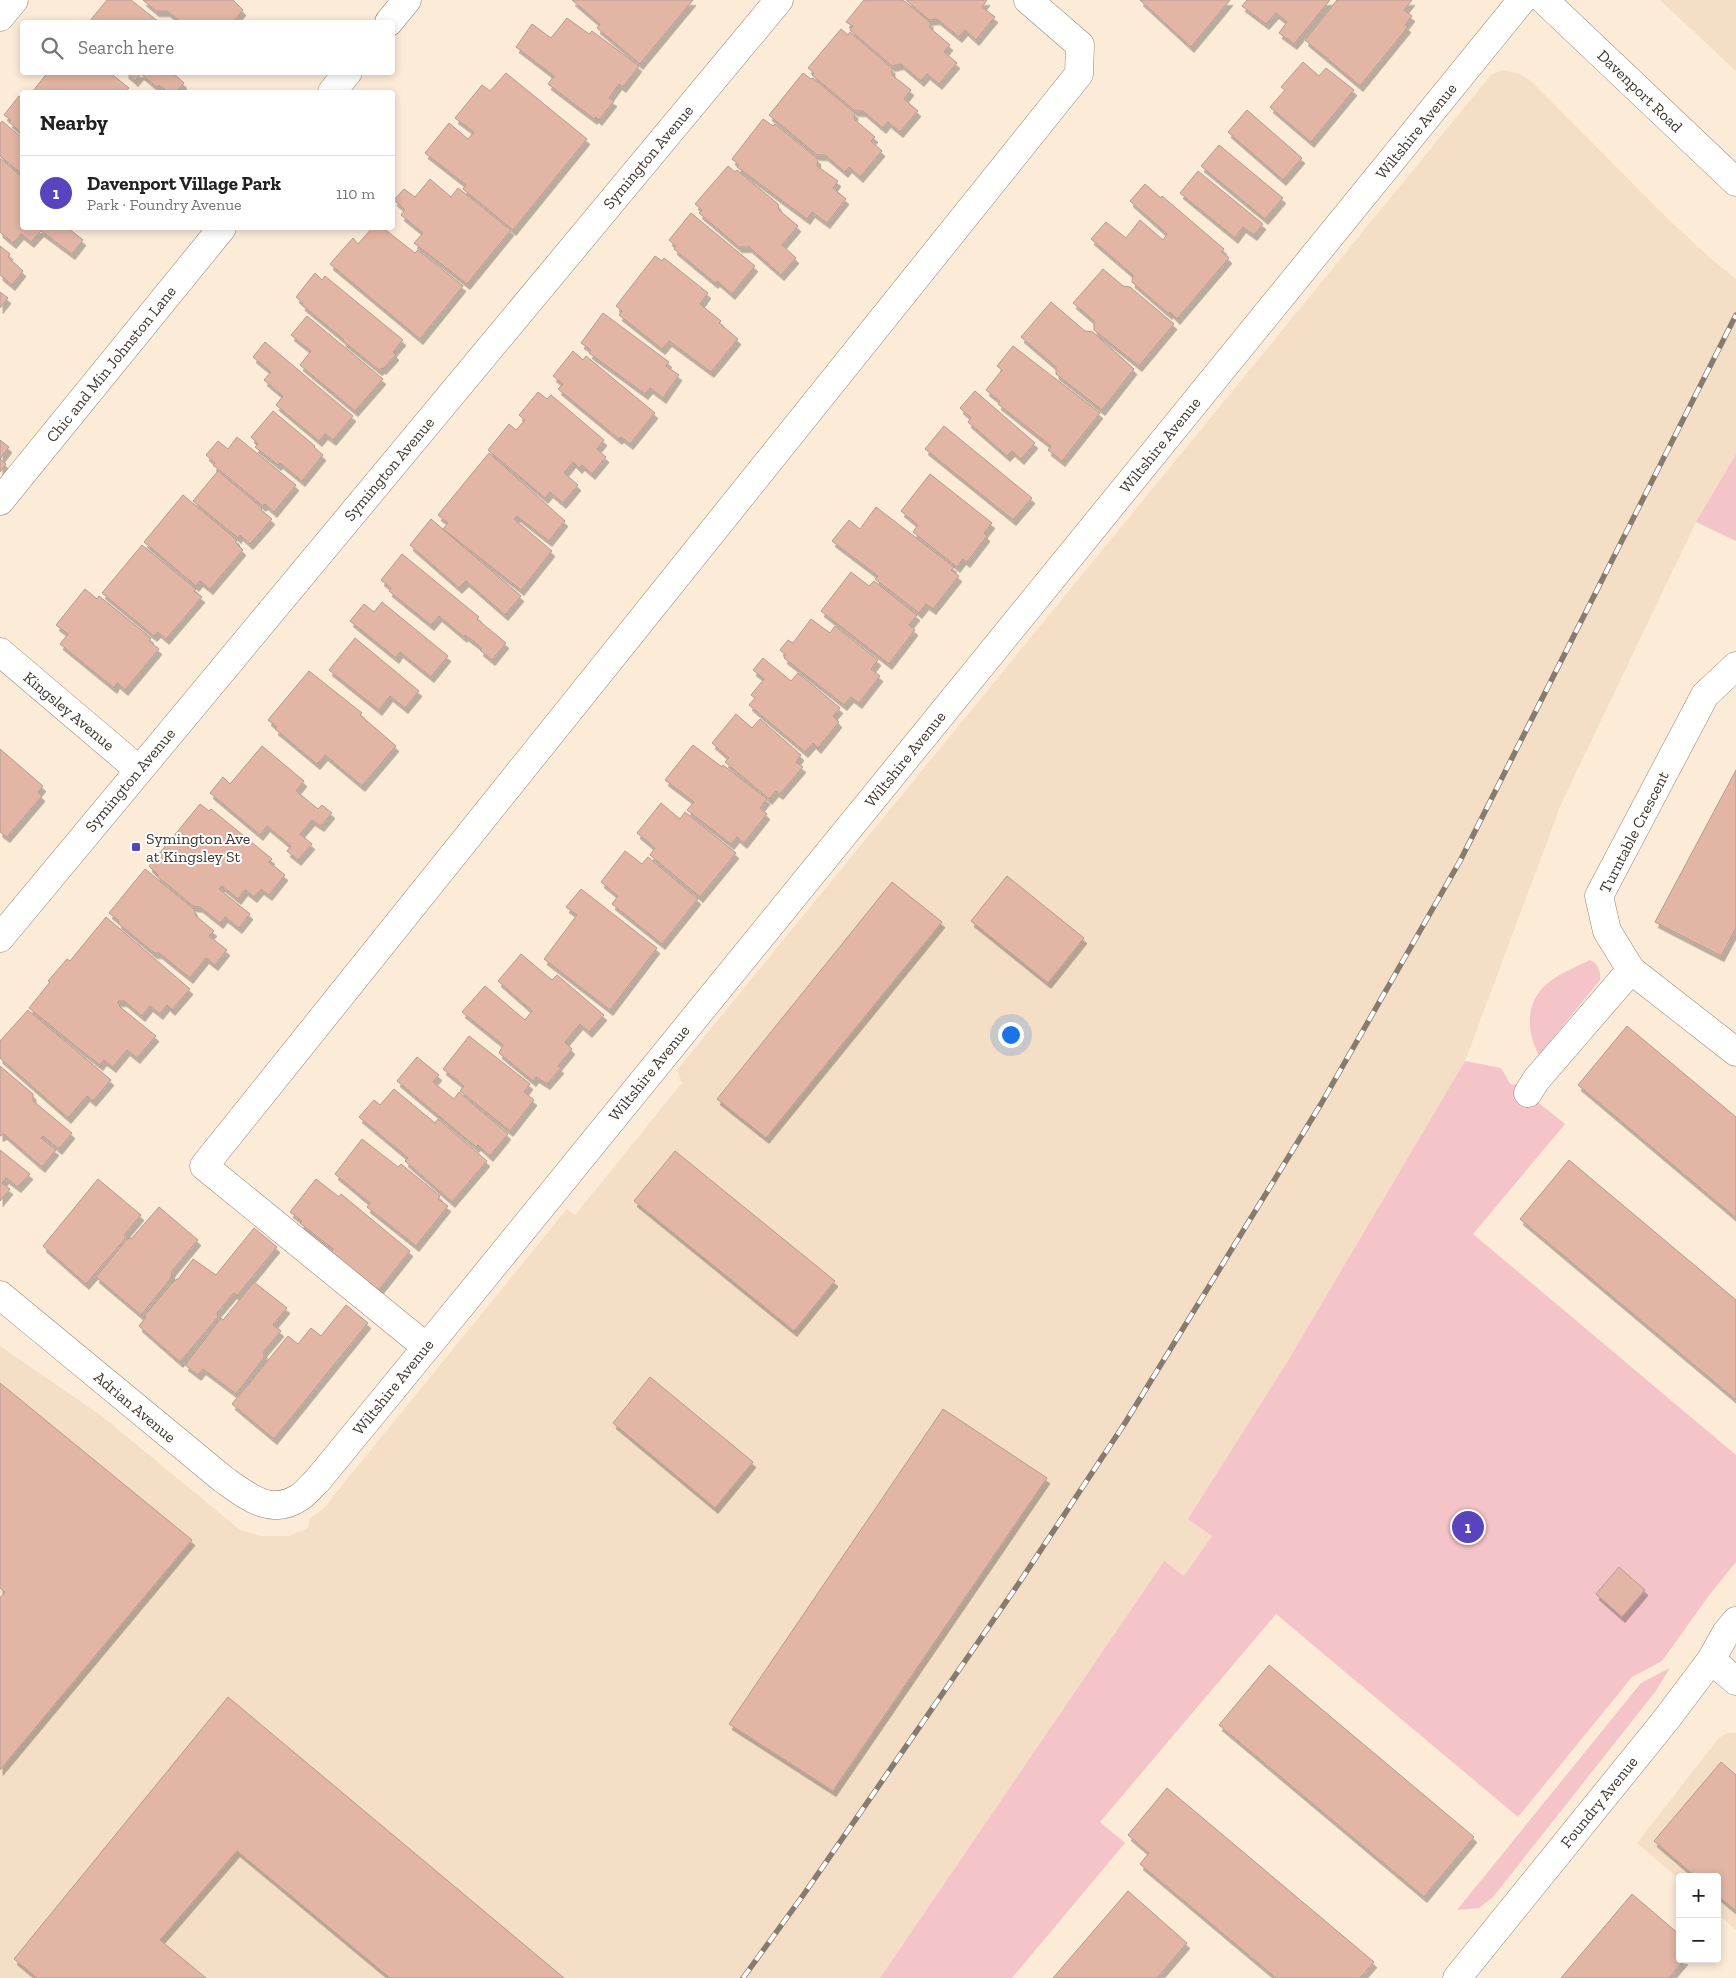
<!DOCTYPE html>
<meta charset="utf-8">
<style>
:root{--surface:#fff;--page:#f6f6f6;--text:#222;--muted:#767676;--line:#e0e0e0;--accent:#5944bd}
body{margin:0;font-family:"Zilla Slab",serif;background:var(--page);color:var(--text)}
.controls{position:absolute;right:15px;bottom:15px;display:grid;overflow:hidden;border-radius:5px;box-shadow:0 2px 8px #0003}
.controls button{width:45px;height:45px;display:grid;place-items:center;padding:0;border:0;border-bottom:1px solid var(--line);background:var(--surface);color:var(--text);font:25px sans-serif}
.you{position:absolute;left:1010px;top:1034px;width:18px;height:18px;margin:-12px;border:4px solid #fff;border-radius:50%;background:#1a73e8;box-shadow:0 0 0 8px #1a73e833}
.badge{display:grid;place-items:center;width:32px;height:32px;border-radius:50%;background:var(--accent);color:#fff;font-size:16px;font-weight:700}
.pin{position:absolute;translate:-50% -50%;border:2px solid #fff;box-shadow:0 1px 5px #0006}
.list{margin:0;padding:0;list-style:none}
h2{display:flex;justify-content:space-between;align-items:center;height:65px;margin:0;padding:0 20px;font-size:21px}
h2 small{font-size:16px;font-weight:400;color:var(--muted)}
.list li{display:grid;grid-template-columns:32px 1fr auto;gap:15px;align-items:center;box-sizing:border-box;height:75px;padding:0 20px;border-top:1px solid var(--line)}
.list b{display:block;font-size:19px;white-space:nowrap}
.list p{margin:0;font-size:16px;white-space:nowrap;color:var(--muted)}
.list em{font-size:16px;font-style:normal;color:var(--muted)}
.icon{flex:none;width:28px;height:28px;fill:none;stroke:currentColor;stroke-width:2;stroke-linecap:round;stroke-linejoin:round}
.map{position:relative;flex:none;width:1736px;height:1978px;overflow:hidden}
.search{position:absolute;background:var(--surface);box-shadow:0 2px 8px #0003;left:20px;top:20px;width:375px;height:55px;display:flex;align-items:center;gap:12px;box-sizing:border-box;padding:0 18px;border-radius:5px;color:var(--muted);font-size:19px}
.panel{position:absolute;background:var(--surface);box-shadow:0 2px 8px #0003;left:20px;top:90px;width:375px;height:140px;border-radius:5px}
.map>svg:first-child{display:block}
.built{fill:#f4dec5}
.green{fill:#f4c4c8}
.building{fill:#e2b5a4;stroke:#b39b92;filter:url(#shadow)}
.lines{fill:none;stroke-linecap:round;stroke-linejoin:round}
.minor-casing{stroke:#968674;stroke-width:29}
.minor{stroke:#fff;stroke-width:28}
.rail-casing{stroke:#867b6f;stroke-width:5.5}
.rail{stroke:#fff;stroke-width:4;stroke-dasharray:11;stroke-linecap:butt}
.poi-dot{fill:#5944bd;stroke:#fff;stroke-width:2}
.labels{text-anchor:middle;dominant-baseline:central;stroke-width:4;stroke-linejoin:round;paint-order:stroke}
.street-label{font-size:16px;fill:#3e3730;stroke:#fff}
.poi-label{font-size:16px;fill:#3e3730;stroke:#fff;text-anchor:start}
</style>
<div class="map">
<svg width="1736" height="1978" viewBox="0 0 1736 1978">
<defs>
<filter id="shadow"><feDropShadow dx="3" dy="5.5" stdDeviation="0" flood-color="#0004"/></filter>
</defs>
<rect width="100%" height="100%" fill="#fcebd7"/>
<!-- built -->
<g class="built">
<polygon points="1660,0 1736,0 1736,71"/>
<polygon points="1502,70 1517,73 1530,80 1665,216 1709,257 1736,279 1736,454 1696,522 1562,802 1465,1061 1286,1364 1189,1519 1212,1536 1184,1576 1163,1562 880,1978 0,1978 0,1346 103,1417 240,1530 261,1536 289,1536 308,1528 310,1518 323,1509 567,1209 575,1215 682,1083 677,1070 1491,75"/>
<polygon points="1727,1733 1736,1733 1736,1930 1717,1913 1717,1877 1680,1877 1680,1880 1637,1843 1719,1738"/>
</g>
<!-- green -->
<g class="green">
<polygon points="1736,454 1736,541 1696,522"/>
<path d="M1590,960c8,3 11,12 10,20l-61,75c-13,-23 -14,-54 9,-72 12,-10 28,-16 42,-23z"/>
<polygon points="1465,1061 1501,1068 1511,1085 1515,1084 1565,1124 1473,1234 1736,1455 1736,1562 1710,1594 1662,1661 1632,1677 1518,1817 1276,1614 1100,1822 1125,1843 1012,1978 880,1978 1164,1561 1184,1576 1212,1536 1188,1519 1286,1364"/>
<polygon points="1670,1668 1655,1692 1493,1897 1479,1908 1457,1910 1641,1683"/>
</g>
<!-- building -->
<g class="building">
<polygon points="107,0 131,0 159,22 89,22"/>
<polygon points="143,0 233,0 243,10 233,22 181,22 167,11 156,11"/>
<polygon points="572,0 693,0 640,64 597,28 600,24"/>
<polygon points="864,0 903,0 930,22 930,28 950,45 944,52 957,63 939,84 927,74 921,81 901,64 892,66 850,30 853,26 846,22"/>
<polygon points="906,0 987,0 982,7 995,17 976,40 965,30 959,37 937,19 929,20"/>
<polygon points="1140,0 1230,0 1191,47"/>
<polygon points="1247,0 1330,0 1294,44 1279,33 1287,22 1276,13 1266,24 1242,6"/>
<polygon points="1337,0 1412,0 1404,10 1412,16 1405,25 1408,27 1360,86 1305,40"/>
<polygon points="567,18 589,34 592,31 639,66 623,87 619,84 609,98 614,101 599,120 596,117 594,119 548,84 554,76 516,47 532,24 551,38"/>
<polygon points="841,29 848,35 850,32 892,68 892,75 911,90 904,99 918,111 900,132 888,122 883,128 863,111 855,111 812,75 814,73 808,68"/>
<polygon points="1303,62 1319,76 1326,68 1354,90 1311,142 1270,107 1285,90 1281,87"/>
<polygon points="48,72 109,72 129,88 125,92 35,92 33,91"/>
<polygon points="125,72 172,72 184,83 176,92 168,92 159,85 158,88 141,74 135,81"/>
<polygon points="506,73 587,139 513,230 463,189 466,185 425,153 449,123 468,139 474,132 455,118 482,85 490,91"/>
<polygon points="803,73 811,79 813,78 855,113 854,119 875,137 871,141 882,151 860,177 849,167 845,172 825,155 817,155 769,115"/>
<polygon points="19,96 22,99 22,133 9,122 11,120 4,115"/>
<polygon points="1247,110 1302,158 1283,180 1228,132"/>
<polygon points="763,119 773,126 775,124 818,159 817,166 838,181 833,188 846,199 827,223 812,212 807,219 737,167 739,165 732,159"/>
<polygon points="2,121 22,138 22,174 0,156 0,124"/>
<polygon points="1219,145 1283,198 1265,219 1201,166"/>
<polygon points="0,158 22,177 22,228 68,228 83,240 72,254 41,231 31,242 21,234 13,243 0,232"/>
<polygon points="728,166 735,172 737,170 778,204 779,210 798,226 782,245 796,258 781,275 749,247 739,247 699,213 702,210 695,204"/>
<polygon points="1198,171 1263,224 1254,235 1243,227 1235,238 1180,193"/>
<polygon points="430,179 451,197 458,188 511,230 467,284 414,243 423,233 401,215 405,210 394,200 404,189 415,197"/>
<polygon points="1145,184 1161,198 1162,196 1224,249 1222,252 1229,258 1177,319 1170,312 1169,314 1132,282 1133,275 1091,239 1106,222 1126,238 1140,220 1163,240 1167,234 1130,201"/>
<polygon points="691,213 755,266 732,294 717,281 715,283 674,249 676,246 669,240"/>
<polygon points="372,228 383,228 415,253 418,250 463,286 420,339 330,264 353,238 358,244"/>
<polygon points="0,246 10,254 8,257 23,271 12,285 0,275"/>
<polygon points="655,256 662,261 664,258 708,293 700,304 721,321 719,323 738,339 711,372 669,341 662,349 619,315 622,311 616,306"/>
<polygon points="1103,269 1123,286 1130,287 1174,324 1139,366 1094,330 1094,321 1073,303"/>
<polygon points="315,273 322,280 325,276 403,340 393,352 396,355 383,369 382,368 379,370 343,341 343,339 302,305 303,303 296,297"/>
<polygon points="0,292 8,298 0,308"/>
<polygon points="1051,302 1085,331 1093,332 1134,369 1102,410 1056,374 1056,367 1021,337"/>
<polygon points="603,313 669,362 666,366 679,375 663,398 650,388 645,394 589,353 591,350 581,343"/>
<polygon points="307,316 383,379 355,411 300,365 311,351 291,335"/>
<polygon points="265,342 353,416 333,440 325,434 319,441 276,405 283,396 264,380 271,372 253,357"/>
<polygon points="1013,346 1100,413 1062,461 1048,450 1051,446 998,404 1000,401 986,390 1002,370 997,366"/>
<polygon points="573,351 583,360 586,356 655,413 630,444 621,437 619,439 558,389 563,384 553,376"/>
<polygon points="975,391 1035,443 1021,459 1012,451 1007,456 968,422 971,418 960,408"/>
<polygon points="538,392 547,399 551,395 604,440 597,449 606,457 592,474 582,465 579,468 573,462 564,473 578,485 563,503 550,492 545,498 488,450 509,424 516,430 525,420 519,415"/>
<polygon points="273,411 315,446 314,447 323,455 302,481 280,463 278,465 255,447 258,444 251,437"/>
<polygon points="944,426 1032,498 1013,520 925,449"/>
<polygon points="237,437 296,485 274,512 265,504 263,506 213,465 215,463 206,455 218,441 228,449"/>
<polygon points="0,440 9,447 0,459 6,464 0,472"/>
<polygon points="489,453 565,521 549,541 517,516 514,519 552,551 521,590 443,529 448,523 438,515"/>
<polygon points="218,471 262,508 261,510 272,519 250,544 240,535 238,538 193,501"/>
<polygon points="930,474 992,523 984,533 987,536 967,562 963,559 957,567 913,532 918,525 901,511"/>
<polygon points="183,495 237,540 235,542 243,550 210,589 200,581 196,586 144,542"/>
<polygon points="876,507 954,567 951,570 959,576 933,609 926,604 919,613 875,579 878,576 832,541 849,520 860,529"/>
<polygon points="431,519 521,596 505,615 466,581 459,588 410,545"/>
<polygon points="142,545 196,589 194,591 202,597 166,639 158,632 154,636 102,593"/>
<polygon points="402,554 479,617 477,619 506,643 492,660 480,650 482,648 465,635 464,637 439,616 431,625 389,591 391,588 381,580"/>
<polygon points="851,572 869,586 874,581 917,615 909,625 915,630 889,664 821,611"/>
<polygon points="85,589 97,599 99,596 151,638 149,641 159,649 125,690 117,683 114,688 60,644 68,634 56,625"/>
<polygon points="382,602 448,656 431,677 400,652 396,658 350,621 364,604 374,612"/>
<polygon points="811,619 830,633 835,626 878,660 871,669 880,676 859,703 851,697 844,705 784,658 786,655 780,650 788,640 793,643"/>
<polygon points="355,638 419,691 405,708 390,696 379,710 329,670"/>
<polygon points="763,658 791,681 798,673 840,708 833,716 839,722 818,748 813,743 805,752 749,705 755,698 751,695 764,679 753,670"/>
<polygon points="309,671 362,713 360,715 396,746 362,786 325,755 317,764 275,729 277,727 268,720"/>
<polygon points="736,714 752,728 760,719 801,755 796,762 803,767 780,794 776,791 769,799 725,762 729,758 712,743"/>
<polygon points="693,745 722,767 723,765 767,799 760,808 767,814 744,843 737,837 731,844 687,810 694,802 665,780"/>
<polygon points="262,746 304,781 296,791 318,809 322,805 332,813 321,826 312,820 300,834 312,844 298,860 287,851 291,846 267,826 260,835 210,793 223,777 230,784"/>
<polygon points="0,749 43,786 38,792 42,796 7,837 0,832"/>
<polygon points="1736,770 1736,928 1721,956 1655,922"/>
<polygon points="661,803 680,819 685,812 736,853 700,897 650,855 655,848 637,833"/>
<polygon points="200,804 209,811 211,809 272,859 269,862 285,875 269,895 261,889 254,897 245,890 238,899 222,886 219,889 250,914 239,928 225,917 220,923 200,907 193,906 157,876 158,875 149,866"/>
<polygon points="625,851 642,864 648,857 698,899 662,944 612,904 618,896 601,882"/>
<polygon points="145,869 194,909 196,916 214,931 209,936 227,950 215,965 206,958 190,978 159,953 154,953 118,923 119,921 109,913"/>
<polygon points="1007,876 1084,938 1048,983 971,921"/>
<polygon points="892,882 942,922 766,1138 717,1099"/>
<polygon points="581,889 657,948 610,1010 544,959 577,915 566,907"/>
<polygon points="106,917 190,989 172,1010 167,1005 160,1014 150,1006 142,1016 124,1001 118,1001 120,1007 156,1036 137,1058 127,1050 113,1067 104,1060 100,1065 78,1048 29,1008 50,982 48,981 67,959 70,961"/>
<polygon points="521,954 552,980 557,975 604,1015 589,1032 580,1024 565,1042 572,1049 558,1066 561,1068 547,1084 536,1077 533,1081 499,1053 503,1045 462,1012 485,986 525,1020 532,1011 498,981"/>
<polygon points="28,1010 111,1080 93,1101 87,1096 68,1118 0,1058 0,1041"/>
<polygon points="1627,1026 1736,1117 1736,1218 1578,1085"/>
<polygon points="469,1036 530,1084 524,1092 534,1100 510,1131 460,1091 464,1086 443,1069"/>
<polygon points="417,1057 439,1075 433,1082 454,1099 459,1092 508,1134 490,1156 478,1145 476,1147 397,1081"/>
<polygon points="0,1066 33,1094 33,1101 72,1133 59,1149 43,1136 41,1138 56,1150 42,1167 4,1134 0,1136"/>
<polygon points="394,1089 435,1123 438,1119 487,1161 452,1202 405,1161 408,1158 359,1117 374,1100 380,1105"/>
<polygon points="362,1139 398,1167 401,1164 440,1196 438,1199 448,1206 416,1246 367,1207 370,1203 335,1174"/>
<polygon points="0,1150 30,1174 18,1187 6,1178 2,1183 10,1189 0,1201"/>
<polygon points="675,1151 835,1281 794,1331 634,1201"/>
<polygon points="1569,1160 1736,1300 1736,1400 1520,1219"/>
<polygon points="98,1179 141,1215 125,1234 125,1239 86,1284 43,1246"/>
<polygon points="316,1179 339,1197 341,1194 410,1251 379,1290 331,1252 333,1249 300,1223 302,1221 290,1212"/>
<polygon points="159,1207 198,1240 172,1271 171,1278 141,1315 96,1277 127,1239 132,1238"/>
<polygon points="254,1228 277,1247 237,1296 234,1293 217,1313 218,1317 180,1362 139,1326 146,1317 144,1316 174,1281 179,1278 193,1259 216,1275"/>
<polygon points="254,1282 287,1308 273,1325 281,1331 264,1351 264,1358 236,1394 203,1369 198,1375 185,1365 221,1318 223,1320"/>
<polygon points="346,1305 368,1323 274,1439 232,1404 288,1336 298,1344 311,1328 321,1336"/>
<polygon points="650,1377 753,1462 715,1508 613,1423"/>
<polygon points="0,1383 192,1540 0,1770 0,1598 5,1592 0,1588"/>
<polygon points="943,1409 1047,1478 833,1791 729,1724"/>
<polygon points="1619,1567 1645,1590 1622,1617 1596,1594"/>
<polygon points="1269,1665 1474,1837 1424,1897 1219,1725"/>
<polygon points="228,1697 564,1978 390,1978 237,1851 160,1940 206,1978 37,1978 14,1959"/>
<polygon points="1721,1762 1736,1775 1736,1911 1717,1895 1717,1877 1696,1877 1654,1841"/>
<polygon points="1167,1788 1374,1962 1360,1978 1276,1978 1140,1864 1149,1853 1128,1835"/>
<polygon points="1128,1891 1187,1943 1157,1978 1053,1978"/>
<polygon points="1632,1894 1680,1935 1680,1959 1685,1959 1669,1978 1561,1978"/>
</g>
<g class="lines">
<!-- minor casing -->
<g class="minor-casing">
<g id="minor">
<polyline points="1544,0 1736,182"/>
<polyline points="0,17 14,0"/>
<polyline points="389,22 407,0"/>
<polyline points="332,92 348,72"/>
<polyline points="0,501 222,228"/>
<polyline points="0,652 139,770"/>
<polyline points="1736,666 1705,695 1599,896 1607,931 1631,970 1736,1052"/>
<polyline points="0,938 779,0"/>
<polyline points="1528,1093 1536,1080 1631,970"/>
<path d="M0,1295l223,184c24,17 48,38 77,18 6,-4 11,-11 17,-16l141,-172 1064,-1309"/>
<polyline points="425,1346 204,1166 1079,74 1080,45 1028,0"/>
<polyline points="1711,1660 1736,1681"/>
<polyline points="1457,1978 1665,1721 1711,1660 1726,1633 1736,1621"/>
</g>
</g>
<!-- minor -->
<use href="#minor" class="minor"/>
<!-- rail casing -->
<g class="rail-casing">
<polyline id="rail" points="743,1978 804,1894 1019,1583 1125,1423 1321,1104 1460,861 1736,315"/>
</g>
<!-- rail -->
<use href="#rail" class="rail"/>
</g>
<!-- markers -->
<rect class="poi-dot" x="131" y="842" width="10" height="10" rx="2.5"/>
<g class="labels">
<!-- street labels -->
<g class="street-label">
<text transform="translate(1640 91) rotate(44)">Davenport Road</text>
<text transform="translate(1416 131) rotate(-51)">Wiltshire Avenue</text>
<text transform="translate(648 157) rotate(-50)">Symington Avenue</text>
<text transform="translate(111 364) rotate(-51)">Chic and Min Johnston Lane</text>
<text transform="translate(1160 445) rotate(-51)">Wiltshire Avenue</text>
<text transform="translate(389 469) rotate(-50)">Symington Avenue</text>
<text transform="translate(69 711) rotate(40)">Kingsley Avenue</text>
<text transform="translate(905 759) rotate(-51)">Wiltshire Avenue</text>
<text transform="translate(130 780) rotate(-50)">Symington Avenue</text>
<text transform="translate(1634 832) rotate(-63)">Turntable Crescent</text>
<text transform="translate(649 1073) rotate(-51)">Wiltshire Avenue</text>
<text transform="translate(393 1387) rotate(-51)">Wiltshire Avenue</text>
<text transform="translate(135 1407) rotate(40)">Adrian Avenue</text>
<text transform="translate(1599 1802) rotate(-51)">Foundry Avenue</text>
</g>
<!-- poi labels -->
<g class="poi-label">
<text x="146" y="838">Symington Ave<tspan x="146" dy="18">at Kingsley St</tspan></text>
</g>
</g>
</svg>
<div class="controls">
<button>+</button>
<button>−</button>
</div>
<div class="you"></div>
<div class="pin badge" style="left:1468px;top:1527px">1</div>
<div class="search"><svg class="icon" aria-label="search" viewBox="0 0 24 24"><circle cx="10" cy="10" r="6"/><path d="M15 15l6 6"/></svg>Search here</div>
<section class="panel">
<h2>Nearby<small></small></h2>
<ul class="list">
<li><span class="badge">1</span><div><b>Davenport Village Park</b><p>Park · Foundry Avenue</p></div><em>110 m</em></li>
</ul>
</section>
</div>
